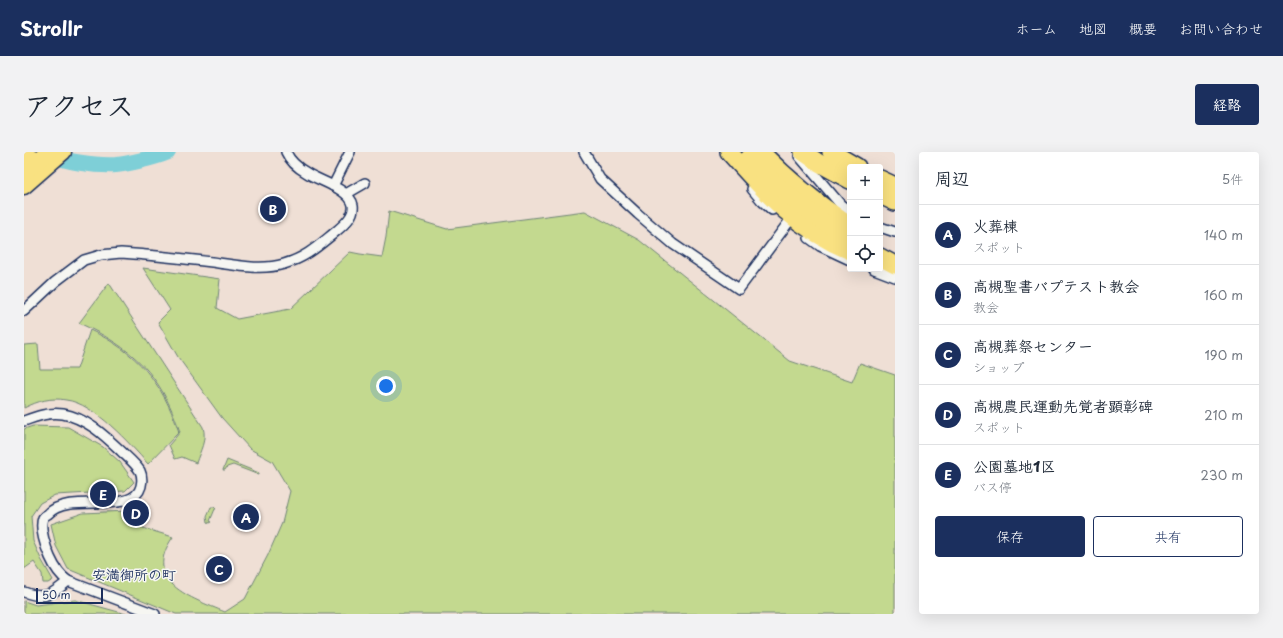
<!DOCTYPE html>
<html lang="ja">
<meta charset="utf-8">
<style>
:root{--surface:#fff;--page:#f2f2f3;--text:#1f2937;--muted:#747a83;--line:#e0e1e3;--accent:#1b2f5e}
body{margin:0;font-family:"Playpen Sans","Klee One",sans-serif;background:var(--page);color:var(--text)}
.controls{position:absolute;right:12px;top:12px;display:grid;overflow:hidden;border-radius:4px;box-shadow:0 4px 16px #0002}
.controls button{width:36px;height:36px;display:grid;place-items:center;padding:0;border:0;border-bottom:1px solid var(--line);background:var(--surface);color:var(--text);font:20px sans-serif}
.scale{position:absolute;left:12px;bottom:10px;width:67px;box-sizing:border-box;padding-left:4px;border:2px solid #1b2f5e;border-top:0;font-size:11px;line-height:14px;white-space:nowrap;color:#1b2f5e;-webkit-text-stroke:3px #f6f6f2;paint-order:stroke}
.you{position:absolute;left:362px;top:234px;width:14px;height:14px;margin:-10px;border:3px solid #fff;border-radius:50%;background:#1a73e8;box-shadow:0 0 0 6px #1a73e833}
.badge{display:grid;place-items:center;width:26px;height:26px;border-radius:50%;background:var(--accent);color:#fff;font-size:13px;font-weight:700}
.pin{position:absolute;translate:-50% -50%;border:2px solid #fff;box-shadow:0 1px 4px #0006}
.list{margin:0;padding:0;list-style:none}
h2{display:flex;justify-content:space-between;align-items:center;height:52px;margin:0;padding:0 16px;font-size:17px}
h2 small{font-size:13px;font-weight:400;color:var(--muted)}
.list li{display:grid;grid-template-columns:26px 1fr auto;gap:12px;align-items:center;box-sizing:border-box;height:60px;padding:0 16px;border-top:1px solid var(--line)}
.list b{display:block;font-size:15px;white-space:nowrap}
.list p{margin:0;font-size:13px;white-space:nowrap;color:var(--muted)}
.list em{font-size:13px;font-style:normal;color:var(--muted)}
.actions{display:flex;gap:8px;padding:12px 16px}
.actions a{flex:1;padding:9px 0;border:1px solid var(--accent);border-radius:4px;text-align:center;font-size:14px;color:var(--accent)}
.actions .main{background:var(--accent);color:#fff}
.icon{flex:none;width:22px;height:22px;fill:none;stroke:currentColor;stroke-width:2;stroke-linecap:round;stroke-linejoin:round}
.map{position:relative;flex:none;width:871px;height:462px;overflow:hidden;border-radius:4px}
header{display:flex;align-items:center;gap:24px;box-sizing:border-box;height:56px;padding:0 20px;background:var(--accent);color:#fff}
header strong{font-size:19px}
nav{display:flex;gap:22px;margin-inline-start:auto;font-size:14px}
.intro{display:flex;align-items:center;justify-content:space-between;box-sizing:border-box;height:96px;padding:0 24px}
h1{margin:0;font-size:28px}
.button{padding:10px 18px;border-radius:4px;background:var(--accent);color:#fff;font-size:14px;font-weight:700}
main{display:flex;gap:24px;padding:0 24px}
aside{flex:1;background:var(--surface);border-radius:4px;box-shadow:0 4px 16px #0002}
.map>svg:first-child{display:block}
.green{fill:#c3d98f;stroke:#6f8476}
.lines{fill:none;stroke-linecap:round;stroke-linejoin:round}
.river{stroke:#7ecfd7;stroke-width:16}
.minor-casing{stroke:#1b2f5e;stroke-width:12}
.primary-casing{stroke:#1b2f5e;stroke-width:17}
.motorway-casing{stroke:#1b2f5e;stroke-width:20}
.minor{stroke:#f6f6f2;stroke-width:9}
.primary{stroke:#f9e181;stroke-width:14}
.motorway{stroke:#f9e181;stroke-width:17}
.labels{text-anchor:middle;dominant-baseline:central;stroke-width:3;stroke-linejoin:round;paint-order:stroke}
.neighbourhood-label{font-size:14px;font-weight:bold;fill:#1b2f5e;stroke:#f6f6f2}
</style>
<header>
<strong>Strollr</strong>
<nav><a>ホーム</a><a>地図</a><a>概要</a><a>お問い合わせ</a></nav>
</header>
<div class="intro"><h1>アクセス</h1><a class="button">経路</a></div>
<main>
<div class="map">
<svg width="871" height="462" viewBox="0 0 871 462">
<rect width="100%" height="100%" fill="#efdfd5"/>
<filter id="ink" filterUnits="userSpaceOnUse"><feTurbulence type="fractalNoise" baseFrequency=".025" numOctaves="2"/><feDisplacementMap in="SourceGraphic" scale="8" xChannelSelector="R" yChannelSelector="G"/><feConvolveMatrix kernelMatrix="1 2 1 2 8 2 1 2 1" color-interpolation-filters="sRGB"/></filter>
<g filter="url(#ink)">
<!-- green -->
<g class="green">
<path d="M365,59l58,18 138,-18 54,29 151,121 62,21 8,-19 35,12v239h-719l-108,-45 -12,-23 -5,-22 32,-11 44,-2 10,4 6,13 30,9c-32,45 18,61 52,75l20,-13 23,-44 14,-32 8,-32 -18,-30 -22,-12 -28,-31 -44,-61 -20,-35 12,-12 -27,-42 77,11 -3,29 20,11 53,-10 60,-57 10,2 22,3 4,-20z"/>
<path d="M85,131l94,144c4,13 -3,24 -7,36l-14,-6 -7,2 -6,-14 11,-13c-19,-58 -47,-84 -101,-109z"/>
<path d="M66,178c47,22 73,53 89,102l-31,32c-18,-20 -54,-61 -82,-64 -15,-3 -28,1 -42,8v-63l14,-1 2,25h37z"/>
<polygon points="9,274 44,275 79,295 96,310 110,330 101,339 31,343 16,351 7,364 9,389 17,407 29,428 24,431 19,431 18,422 10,410 0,417 0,277"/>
<polygon points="203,308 235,321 235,323 209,313 203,315 201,318 199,318"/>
<polygon points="187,355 190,355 192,357 191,357 186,369 188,370 186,371 184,370 183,364"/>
<polygon points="51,448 102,462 0,462 0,449 12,453"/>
</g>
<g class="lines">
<!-- river -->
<path class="river" d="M22,1c17,9 51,13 70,12 13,-1 40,-8 52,-13"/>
<!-- minor casing -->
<g class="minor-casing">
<g id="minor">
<polyline points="560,0 576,27 614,62 649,92 715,137 764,71"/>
<polyline points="775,4 817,53 826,59"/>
<polyline points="309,34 326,0"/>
<polyline points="728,37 738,49 748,58"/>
<polyline points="322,42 341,31"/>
<polyline points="856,75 871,80"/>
<polyline points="785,86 796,94 826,108"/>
<polyline points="850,117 871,125"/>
<path d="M0,159l31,-29 29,-22 17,-5 20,-2 13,1c26,2 52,5 78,8 23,3 49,9 72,2 21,-6 33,-17 49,-30 8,-7 22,-17 20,-29 -3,-16 -34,-24 -46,-32 -9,-5 -17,-12 -21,-21"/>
<path d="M0,269c13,-5 25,-9 39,-7 23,4 41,21 58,37 6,6 14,12 19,20 3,6 2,15 -1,20 -14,23 -71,1 -91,23 -2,1 -4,2 -5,4 -4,10 3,30 7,39 4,9 9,18 18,24l87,33"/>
<path d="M0,440c21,8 28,3 44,-11"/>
</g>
</g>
<!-- primary casing -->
<g class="primary-casing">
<g id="primary">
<polyline points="0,4 4,0"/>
<polyline points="0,35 40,0"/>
</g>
</g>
<!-- motorway casing -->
<g class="motorway-casing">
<g id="motorway">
<path d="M705,0c37,42 68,77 121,99"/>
<path d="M737,0c27,28 57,52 89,74"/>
<polyline points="779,0 795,11 826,28"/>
<polyline points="807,0 833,15"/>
<path d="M725,6c30,32 64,58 101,81"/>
<polyline points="0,20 24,0"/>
<polyline points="856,27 871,34"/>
<polyline points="856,43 871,50"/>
<polyline points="856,105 871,113"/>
</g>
</g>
<!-- minor -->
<use href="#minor" class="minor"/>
<!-- primary -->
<use href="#primary" class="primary"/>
<!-- motorway -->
<use href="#motorway" class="motorway"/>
</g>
</g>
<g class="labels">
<!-- neighbourhood labels -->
<g class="neighbourhood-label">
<text x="110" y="422">安満御所の町</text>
</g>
</g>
</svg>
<div class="controls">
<button>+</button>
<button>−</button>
<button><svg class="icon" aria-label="locate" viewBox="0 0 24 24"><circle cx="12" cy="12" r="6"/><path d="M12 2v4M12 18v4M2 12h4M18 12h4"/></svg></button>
</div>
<div class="scale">50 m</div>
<div class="you"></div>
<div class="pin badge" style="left:222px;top:365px">A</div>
<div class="pin badge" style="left:249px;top:57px">B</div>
<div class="pin badge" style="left:195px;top:417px">C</div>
<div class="pin badge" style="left:112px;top:361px">D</div>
<div class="pin badge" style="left:79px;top:342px">E</div>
</div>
<aside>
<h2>周辺<small>5件</small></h2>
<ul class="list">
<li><span class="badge">A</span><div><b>火葬棟</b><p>スポット</p></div><em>140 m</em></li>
<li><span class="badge">B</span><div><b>高槻聖書バプテスト教会</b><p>教会</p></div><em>160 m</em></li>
<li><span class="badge">C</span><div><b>高槻葬祭センター</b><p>ショップ</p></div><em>190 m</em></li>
<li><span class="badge">D</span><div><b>高槻農民運動先覚者顕彰碑</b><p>スポット</p></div><em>210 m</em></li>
<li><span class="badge">E</span><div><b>公園墓地1区</b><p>バス停</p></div><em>230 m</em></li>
</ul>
<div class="actions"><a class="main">保存</a><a>共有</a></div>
</aside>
</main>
